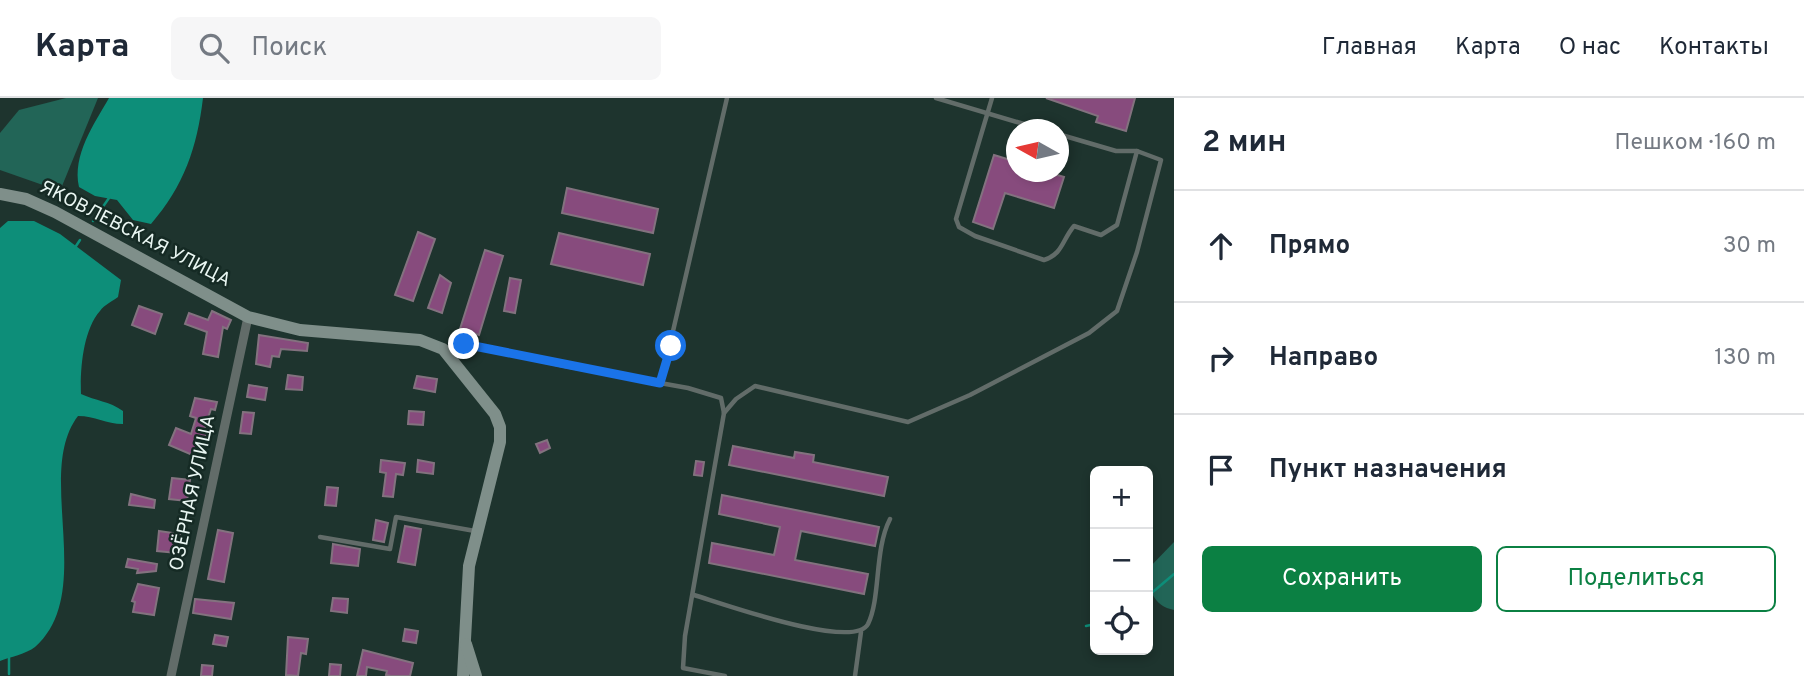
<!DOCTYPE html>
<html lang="ru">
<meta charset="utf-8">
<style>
:root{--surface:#fff;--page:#f6f6f7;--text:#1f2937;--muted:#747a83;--line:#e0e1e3;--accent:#0b8043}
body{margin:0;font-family:Overpass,sans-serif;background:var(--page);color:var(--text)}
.controls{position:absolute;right:21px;bottom:21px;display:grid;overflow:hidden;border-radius:10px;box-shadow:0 4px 10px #0003}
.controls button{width:63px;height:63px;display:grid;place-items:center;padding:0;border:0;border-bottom:2px solid var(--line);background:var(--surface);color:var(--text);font:35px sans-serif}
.compass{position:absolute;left:1006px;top:21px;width:63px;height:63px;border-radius:50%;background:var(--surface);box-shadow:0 4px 10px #0003;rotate:278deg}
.stop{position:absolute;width:21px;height:21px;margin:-16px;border:5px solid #1a73e8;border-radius:50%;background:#fff}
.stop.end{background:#1a73e8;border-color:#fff;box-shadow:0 2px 7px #0008}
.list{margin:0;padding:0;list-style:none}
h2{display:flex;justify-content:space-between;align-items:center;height:91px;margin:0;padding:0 28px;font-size:30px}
h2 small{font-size:23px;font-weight:400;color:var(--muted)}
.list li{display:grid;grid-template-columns:46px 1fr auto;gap:21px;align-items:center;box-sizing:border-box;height:112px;padding:0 28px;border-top:2px solid var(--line)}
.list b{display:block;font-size:26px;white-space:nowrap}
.list em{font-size:23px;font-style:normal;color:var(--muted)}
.actions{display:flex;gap:14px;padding:21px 28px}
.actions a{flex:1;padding:16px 0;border:2px solid var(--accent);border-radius:10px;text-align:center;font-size:24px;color:var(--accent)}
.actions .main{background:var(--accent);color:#fff}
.icon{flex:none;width:38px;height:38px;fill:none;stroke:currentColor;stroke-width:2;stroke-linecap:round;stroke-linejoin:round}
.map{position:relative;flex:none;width:1174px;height:578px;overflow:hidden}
header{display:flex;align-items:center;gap:42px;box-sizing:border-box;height:98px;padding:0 35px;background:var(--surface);border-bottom:2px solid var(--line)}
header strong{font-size:33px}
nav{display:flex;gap:38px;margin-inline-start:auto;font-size:24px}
.search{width:490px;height:63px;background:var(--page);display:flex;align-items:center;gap:18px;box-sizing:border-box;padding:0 24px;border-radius:10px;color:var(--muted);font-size:26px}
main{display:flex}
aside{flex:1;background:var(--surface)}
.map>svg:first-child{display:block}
.green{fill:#226557}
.water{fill:#0d8e79}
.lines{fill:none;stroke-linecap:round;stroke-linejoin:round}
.stream{stroke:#0d8e79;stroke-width:2.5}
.building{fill:#874b7d;stroke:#83727f;stroke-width:2}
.lane{stroke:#626c69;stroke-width:4.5}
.street{stroke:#626c69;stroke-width:9}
.secondary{stroke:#7f8f8a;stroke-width:12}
.route{stroke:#1a73e8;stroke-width:9}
.labels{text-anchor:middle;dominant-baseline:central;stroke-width:5;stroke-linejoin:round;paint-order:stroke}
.street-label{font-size:19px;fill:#e9f6f2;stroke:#152a24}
</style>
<header>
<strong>Карта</strong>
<div class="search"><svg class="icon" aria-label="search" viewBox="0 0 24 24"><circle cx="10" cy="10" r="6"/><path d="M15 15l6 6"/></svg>Поиск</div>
<nav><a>Главная</a><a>Карта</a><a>О нас</a><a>Контакты</a></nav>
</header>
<main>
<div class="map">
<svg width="1174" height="578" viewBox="0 0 1174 578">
<rect width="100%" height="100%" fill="#1e342e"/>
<!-- green -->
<g class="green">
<polygon points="66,0 98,0 60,93 0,72 0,35 19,12"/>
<path d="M1174,444v68c-21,-4 -26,-21 -26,-41z"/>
</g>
<!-- water -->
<g class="water">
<path d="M109,0h94c-6,50 -19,88 -52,126l-18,-4 -16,-20 -22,-4 -16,-9c-7,-32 15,-63 30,-89z"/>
<path d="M8,123h26l26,13 61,46 -3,17c-5,4 -14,8 -18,14 -17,19 -20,59 -19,83 15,7 28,7 42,17v13c-17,0 -28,-8 -45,-8 -44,57 19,176 -43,231 -9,7 -25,10 -35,14v-433z"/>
</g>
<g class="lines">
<!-- stream -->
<g class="stream">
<polyline points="93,123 109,100"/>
<polyline points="76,148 80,142"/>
<polyline points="1148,498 1174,476"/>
<polyline points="1086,528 1095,526"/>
<polyline points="9,576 9,559"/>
</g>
</g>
<!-- building -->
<g class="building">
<polygon points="1046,0 1135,0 1126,33 1096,24 1098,18"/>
<polygon points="994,57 1017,64 1017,74 1047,74 1064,79 1054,110 1005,95 993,131 973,124"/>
<polygon points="567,90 658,111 653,135 562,115"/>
<polygon points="418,134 435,141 413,203 395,197"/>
<polygon points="559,135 650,156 643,187 551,166"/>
<polygon points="485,152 503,158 479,237 460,231"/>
<polygon points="440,177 451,185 442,215 428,210"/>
<polygon points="510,180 521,182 515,215 504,213"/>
<polygon points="139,208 162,216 155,236 132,227"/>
<polygon points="212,213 231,222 227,231 223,229 218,259 203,256 207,234 185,226 189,215 208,222"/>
<polygon points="259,237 308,245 307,253 281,251 279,259 272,258 270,269 256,266"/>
<polygon points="288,277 303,279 302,292 286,291"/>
<polygon points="417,278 437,281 435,294 414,290"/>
<polygon points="249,287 267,290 265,302 247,299"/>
<polygon points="195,300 217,304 215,312 211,311 204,332 208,332 197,359 169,347 176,330 191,336 196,320 190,318"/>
<polygon points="409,313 424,314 423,327 408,326"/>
<polygon points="243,314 254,315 251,336 240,335"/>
<polygon points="547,342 550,350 540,355 536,346"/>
<polygon points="733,348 794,360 795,354 814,357 813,364 888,379 884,398 729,367"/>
<polygon points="381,362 405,365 403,377 396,376 393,399 383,398 386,375 380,374"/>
<polygon points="418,362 434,365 433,376 417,374"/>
<polygon points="696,363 704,364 702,378 694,377"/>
<polygon points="172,380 190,382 187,403 169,401"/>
<polygon points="327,389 338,390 336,408 325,407"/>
<polygon points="131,396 155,402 154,410 129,407"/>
<polygon points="722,397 879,429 875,448 801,433 795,462 868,476 864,496 709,465 712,445 774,457 780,429 719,416"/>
<polygon points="376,422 388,425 384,444 373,442"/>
<polygon points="405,428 421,431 415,467 398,464"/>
<polygon points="218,432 233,435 224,484 208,481"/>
<polygon points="159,433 180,436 177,455 157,453"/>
<polygon points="333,446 360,451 358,468 331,465"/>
<polygon points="128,461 157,466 156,473 137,475 138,471 126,469"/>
<polygon points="138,486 159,490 154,517 133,514 135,504 132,503"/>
<polygon points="333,500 348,501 347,515 331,513"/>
<polygon points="195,501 234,505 231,521 193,515"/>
<polygon points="405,531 418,533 416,545 403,543"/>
<polygon points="215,537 228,539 226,548 213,546"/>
<polygon points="288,539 308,541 306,556 301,555 298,578 286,577"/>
<polygon points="363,552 413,565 410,578 391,578 386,577 387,573 367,569 366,578 357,578"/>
<polygon points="330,566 341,567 340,578 329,578"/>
<polygon points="202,567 213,568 212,578 201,578"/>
</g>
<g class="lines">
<!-- lane -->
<g class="lane">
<polyline points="936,0 1044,32"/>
<polyline points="1058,36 1116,53 1137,53"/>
<polyline points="443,251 464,246 565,268 688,290 721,300 724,315 685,538 683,570 725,578"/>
<polyline points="661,285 727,0"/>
<path d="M724,315l12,-14 19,-13 153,36 62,-27 119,-62 28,-22 20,-59 24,-92 -24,-9 -20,74 -16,10 -27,-9c-12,14 -11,28 -30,34l-69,-24 -16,-9 -3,-8 36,-121"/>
<polyline points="320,439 390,451 396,419 475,433"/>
<path d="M694,497c27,8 160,56 174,29 13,-27 6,-74 22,-105"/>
<polyline points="855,578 861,534"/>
</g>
<!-- street -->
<polyline class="street" points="171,578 248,219"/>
<!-- secondary -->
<g class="secondary">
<polyline points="0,96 26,101 55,114 248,219 300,232 420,242 443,251 495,316 500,329 500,344 469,468 463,578"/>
<polyline points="466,546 476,578"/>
</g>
</g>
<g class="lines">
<!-- route -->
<polyline class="route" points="464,246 660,285 671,248"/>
</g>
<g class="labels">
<!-- street labels -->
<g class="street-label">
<text transform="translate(135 136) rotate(27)">ЯКОВЛЕВСКАЯ УЛИЦА</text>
<text transform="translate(193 395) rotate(-78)">ОЗЁРНАЯ УЛИЦА</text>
</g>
</g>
</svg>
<div class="controls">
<button>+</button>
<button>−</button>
<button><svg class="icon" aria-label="locate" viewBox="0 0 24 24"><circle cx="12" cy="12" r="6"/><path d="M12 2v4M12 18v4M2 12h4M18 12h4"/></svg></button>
</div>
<svg class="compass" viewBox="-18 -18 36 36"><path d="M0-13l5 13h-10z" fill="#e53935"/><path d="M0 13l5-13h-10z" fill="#747a83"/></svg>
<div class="stop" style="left:671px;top:248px"></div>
<div class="stop end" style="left:464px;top:246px"></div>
</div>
<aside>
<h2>2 мин<small>Пешком · 160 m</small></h2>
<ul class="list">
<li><svg class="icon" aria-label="ahead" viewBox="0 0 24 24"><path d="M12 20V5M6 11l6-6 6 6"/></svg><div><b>Прямо</b></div><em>30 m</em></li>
<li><svg class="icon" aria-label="right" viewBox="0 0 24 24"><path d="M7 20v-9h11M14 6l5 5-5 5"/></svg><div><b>Направо</b></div><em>130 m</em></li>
<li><svg class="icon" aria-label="arrive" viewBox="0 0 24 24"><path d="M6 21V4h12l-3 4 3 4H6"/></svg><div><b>Пункт назначения</b></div></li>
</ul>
<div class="actions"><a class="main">Сохранить</a><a>Поделиться</a></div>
</aside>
</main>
